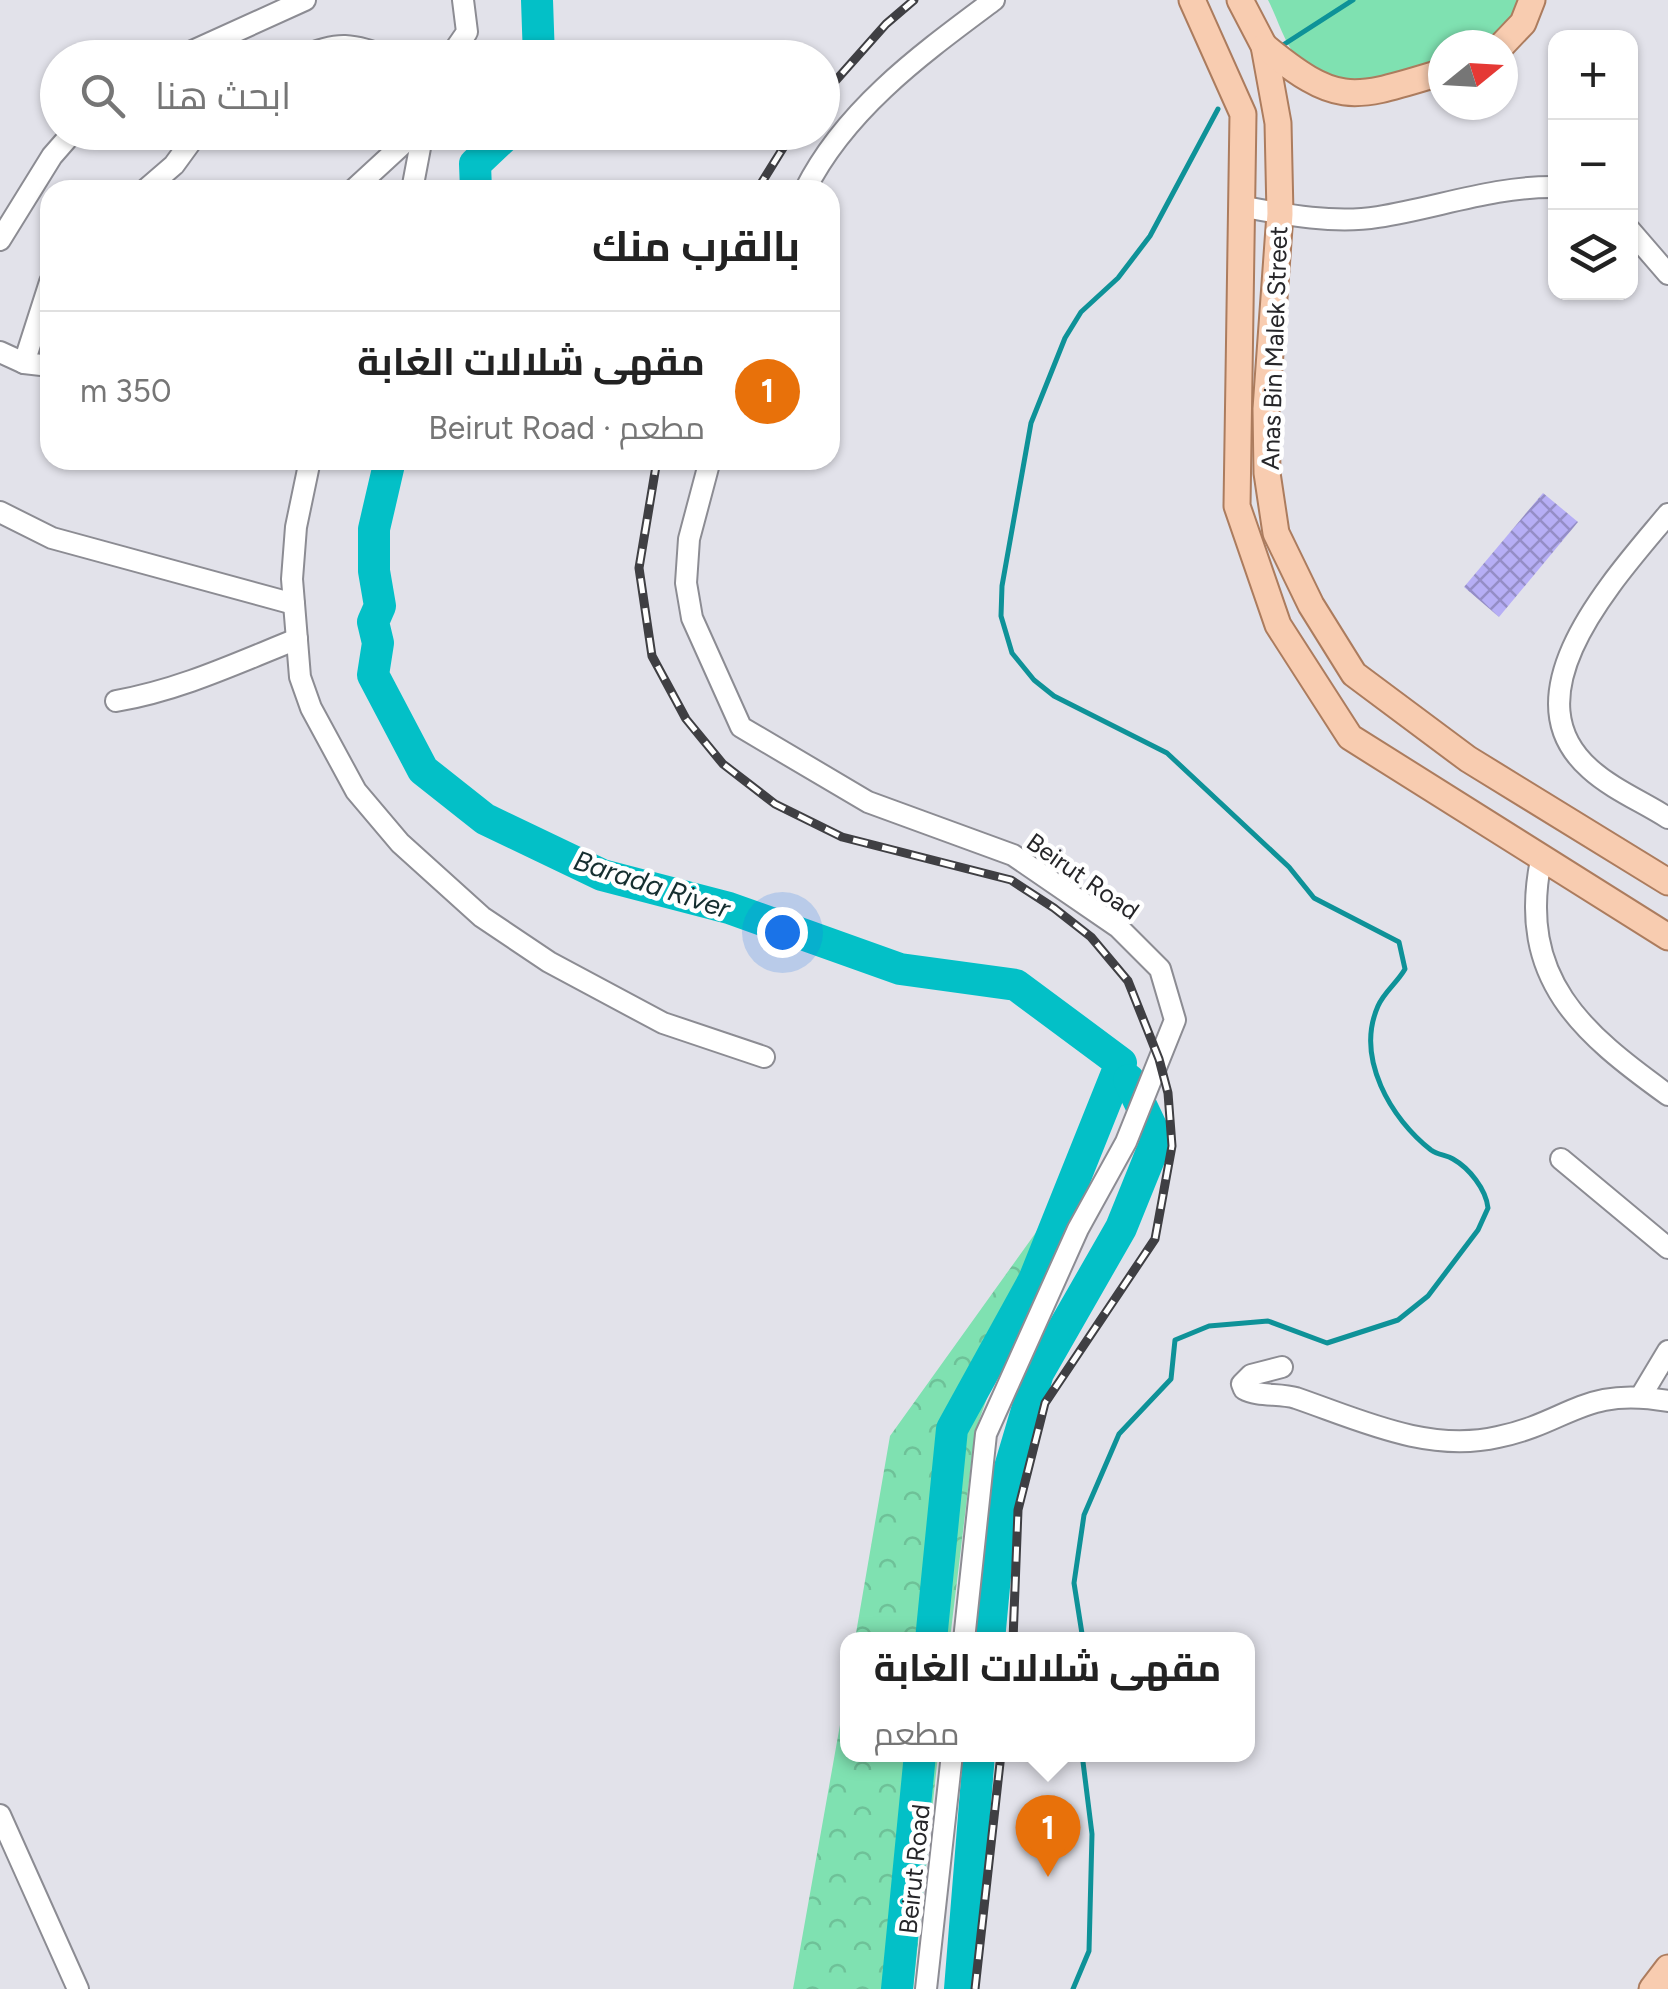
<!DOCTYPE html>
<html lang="ar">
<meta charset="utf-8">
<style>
:root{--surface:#fff;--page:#f6f6f6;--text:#222;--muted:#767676;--line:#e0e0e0;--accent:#aa2368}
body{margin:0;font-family:Figtree,Cairo,sans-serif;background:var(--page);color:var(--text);direction:rtl}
.controls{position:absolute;right:30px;top:30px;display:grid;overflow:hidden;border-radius:20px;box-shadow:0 2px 8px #0004}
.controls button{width:90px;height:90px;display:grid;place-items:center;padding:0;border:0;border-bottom:2px solid var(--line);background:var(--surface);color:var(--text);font:50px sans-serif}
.compass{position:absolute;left:1428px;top:30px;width:90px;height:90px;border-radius:50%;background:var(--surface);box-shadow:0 2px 8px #0004;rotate:72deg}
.you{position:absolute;left:782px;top:932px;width:35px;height:35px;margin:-25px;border:8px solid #fff;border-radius:50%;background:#1a73e8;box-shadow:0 0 0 15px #1a73e833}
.badge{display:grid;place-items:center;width:65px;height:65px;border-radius:50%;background:var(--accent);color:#fff;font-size:32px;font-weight:700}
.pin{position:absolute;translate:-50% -82px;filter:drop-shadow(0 2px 5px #0008)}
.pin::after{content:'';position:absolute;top:52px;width:35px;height:30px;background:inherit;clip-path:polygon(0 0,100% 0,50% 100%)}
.popup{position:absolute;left:840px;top:1632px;width:415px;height:130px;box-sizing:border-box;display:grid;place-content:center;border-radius:20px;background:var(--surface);filter:drop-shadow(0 2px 8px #0005);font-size:32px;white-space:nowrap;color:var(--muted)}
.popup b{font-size:38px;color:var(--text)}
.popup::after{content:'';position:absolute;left:50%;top:100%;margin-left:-20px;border:20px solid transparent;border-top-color:var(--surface)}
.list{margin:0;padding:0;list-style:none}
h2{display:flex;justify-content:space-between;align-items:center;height:130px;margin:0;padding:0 40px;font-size:42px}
h2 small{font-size:32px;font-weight:400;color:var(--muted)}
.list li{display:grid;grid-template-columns:65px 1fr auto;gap:30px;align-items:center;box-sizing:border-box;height:160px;padding:0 40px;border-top:2px solid var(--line)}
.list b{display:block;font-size:38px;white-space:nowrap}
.list p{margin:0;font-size:32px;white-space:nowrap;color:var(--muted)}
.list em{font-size:32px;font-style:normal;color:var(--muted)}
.icon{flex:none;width:55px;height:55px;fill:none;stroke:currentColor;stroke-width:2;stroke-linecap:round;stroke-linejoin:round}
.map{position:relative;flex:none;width:1668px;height:1989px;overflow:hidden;direction:ltr}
.search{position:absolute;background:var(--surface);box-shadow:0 2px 8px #0004;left:40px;top:40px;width:800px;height:110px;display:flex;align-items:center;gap:25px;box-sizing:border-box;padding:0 35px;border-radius:55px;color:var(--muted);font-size:38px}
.panel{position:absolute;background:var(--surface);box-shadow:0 2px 8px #0004;left:40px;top:180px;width:800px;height:290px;border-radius:30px;direction:rtl}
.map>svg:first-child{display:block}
.grass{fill:#7fe1b1}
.forest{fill:url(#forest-crowns)}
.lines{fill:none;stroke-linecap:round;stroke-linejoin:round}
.stream{stroke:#0e9298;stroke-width:5}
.river{stroke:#03c0c7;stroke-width:32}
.building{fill:url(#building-cross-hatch)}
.minor-casing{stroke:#8c8c93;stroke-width:24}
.major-casing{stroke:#ac7c5e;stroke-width:29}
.minor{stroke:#fff;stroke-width:20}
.major{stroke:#f8ccb0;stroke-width:25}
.rail-casing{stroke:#3f3f43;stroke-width:9}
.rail{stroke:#fff;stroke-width:5;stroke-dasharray:15;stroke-linecap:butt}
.labels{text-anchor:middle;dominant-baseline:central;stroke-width:9;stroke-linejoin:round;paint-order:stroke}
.street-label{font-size:25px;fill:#262629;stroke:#fff}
.water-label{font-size:28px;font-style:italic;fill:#162f30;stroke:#fff}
</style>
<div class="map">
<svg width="1668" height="1989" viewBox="0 0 1668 1989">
<defs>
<pattern id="forest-crowns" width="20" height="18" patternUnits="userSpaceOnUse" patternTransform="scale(2.5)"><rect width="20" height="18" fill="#7fe1b1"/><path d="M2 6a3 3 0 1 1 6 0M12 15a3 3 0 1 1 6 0" fill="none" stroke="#6ec198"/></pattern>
<pattern id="building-cross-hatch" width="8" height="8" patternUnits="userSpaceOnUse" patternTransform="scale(2.5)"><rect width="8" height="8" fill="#b6aef5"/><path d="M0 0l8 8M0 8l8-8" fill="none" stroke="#948dc6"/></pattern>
</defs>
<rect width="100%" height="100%" fill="#e2e2ea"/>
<!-- grass -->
<path class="grass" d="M1268,0h251c-16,44 -34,45 -76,45v15c-47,14 -108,42 -147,-4 -12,-14 -19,-39 -28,-56z"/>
<!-- forest -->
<g class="forest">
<polygon points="1075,1178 1016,1316 975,1432 950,1639 855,1639 890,1436"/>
<polygon points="848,1680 848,1754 938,1755 913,1989 793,1989"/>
</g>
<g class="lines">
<!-- stream -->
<g class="stream">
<polyline points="1283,45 1353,0"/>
<path d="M1083,1640l-9,-57 10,-68 35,-81 52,-55 4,-39 34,-14 59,-5 59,22 71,-23 30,-24 50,-66 10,-22c-2,-19 -19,-40 -35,-49 -7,-4 -15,-4 -22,-9 -40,-31 -76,-92 -53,-144 6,-14 19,-23 27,-37l-6,-27 -85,-44 -25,-31 -122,-114 -113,-57 -20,-16 -22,-27 -11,-37 1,-30 29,-163 34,-85 16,-26 37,-34 32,-42 68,-127"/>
<polyline points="1073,1989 1089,1951 1092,1834 1082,1754"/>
</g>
<!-- river -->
<g class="river">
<polyline points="537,0 539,58"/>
<polyline points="476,190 475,164 509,132"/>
<polyline points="390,460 374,529 374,571 380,606 373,622 378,643 373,675 423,770 485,819 602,875 729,908 900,969 1016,985 1121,1063 1034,1280 952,1429 931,1640"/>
<polyline points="989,1640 1003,1491 1038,1373 1121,1228 1157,1139 1129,1080"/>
<polyline points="897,1989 920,1754"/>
<polyline points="960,1989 979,1754"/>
</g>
</g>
<!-- building -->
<polygon class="building" points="1543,493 1578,522 1499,617 1464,587"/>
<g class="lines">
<!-- minor casing -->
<g class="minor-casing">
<g id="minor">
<polyline points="177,58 305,0"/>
<path d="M299,58c41,-18 52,-14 92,0"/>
<polyline points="449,58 467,32 463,0"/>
<polyline points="145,190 174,165 198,132"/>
<polyline points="353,190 416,132"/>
<polyline points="412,190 423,132"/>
<path d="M805,190c41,-82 118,-137 189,-190"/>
<path d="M1245,207c42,8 90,17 133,10 59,-9 116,-31 178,-30"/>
<polyline points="1630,230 1668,274"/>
<polyline points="0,240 52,156 73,132"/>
<polyline points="0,352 24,363 50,366"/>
<polyline points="24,363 50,282"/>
<polyline points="310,460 296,527 292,579 300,677 311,708 356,791 400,843 482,917 549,962 663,1023 764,1057"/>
<polyline points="710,460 689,539 686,583 692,618 741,727 868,802 1013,855 1118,927 1160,969 1175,1020 1126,1142 1078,1229 986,1434 964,1640"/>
<polyline points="0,512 52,538 294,604"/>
<path d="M1668,514c-51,62 -163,180 -78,255 22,20 53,33 78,49"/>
<path d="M116,701c64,-11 121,-38 181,-62"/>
<path d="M1541,860c-24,119 41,173 127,235"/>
<polyline points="1561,1159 1668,1248"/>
<path d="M1282,1367l-31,8 -9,9 2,5c14,8 36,4 52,9 64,22 132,55 202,39 72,-15 85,-51 170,-36"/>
<polyline points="1641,1396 1668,1351"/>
<polyline points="0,1815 78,1989"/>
<polyline points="926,1989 952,1754"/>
</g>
</g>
<!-- major casing -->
<g class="major-casing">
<g id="major">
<polyline points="1192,0 1243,114 1237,506 1278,625 1350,737 1668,937"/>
<polyline points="1240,0 1264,46 1278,123 1280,214 1266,409 1267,473 1276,533 1311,605 1354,674 1468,759 1668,882"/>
<polyline points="1502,45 1523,23 1532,0"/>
<path d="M1264,46c75,62 89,53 179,26"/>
<polyline points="1652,1989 1668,1968"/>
</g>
</g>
<!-- minor -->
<use href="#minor" class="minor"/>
<!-- major -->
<use href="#major" class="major"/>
<!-- rail casing -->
<g class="rail-casing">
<g id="rail">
<polyline points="822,96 886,24 914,0"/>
<polyline points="757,190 793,132"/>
<polyline points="657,460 639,568 652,656 686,719 723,764 775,804 842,837 1011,880 1054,908 1091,937 1128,981 1159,1059 1168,1093 1172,1146 1155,1239 1045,1403 1018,1510 1013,1640"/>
<polyline points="975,1989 1001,1754"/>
</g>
</g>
<!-- rail -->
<use href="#rail" class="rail"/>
</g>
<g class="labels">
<!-- street labels -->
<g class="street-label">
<text transform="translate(1274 348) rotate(-88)">Anas Bin Malek Street</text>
<text transform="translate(1083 876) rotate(35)">Beirut Road</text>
<text transform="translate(914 1869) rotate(-84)">Beirut Road</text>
</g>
<!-- water labels -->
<g class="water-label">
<text transform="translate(652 884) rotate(18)">Barada River</text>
</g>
</g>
</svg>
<div class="controls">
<button>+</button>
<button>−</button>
<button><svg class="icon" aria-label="layers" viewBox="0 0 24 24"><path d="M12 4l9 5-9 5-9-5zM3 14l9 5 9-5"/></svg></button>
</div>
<svg class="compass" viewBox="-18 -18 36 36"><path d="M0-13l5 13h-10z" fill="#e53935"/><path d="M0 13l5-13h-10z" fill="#767676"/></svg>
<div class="you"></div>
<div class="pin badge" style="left:1048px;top:1877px;background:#e8710a">1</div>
<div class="popup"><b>مقهى شلالات الغابة</b>مطعم</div>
<div class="search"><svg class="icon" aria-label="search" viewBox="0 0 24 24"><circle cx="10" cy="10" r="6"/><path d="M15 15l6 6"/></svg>ابحث هنا</div>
<section class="panel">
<h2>بالقرب منك<small></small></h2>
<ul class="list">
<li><span class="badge" style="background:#e8710a">1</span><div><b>مقهى شلالات الغابة</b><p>مطعم · Beirut Road</p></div><em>350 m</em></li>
</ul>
</section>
</div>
